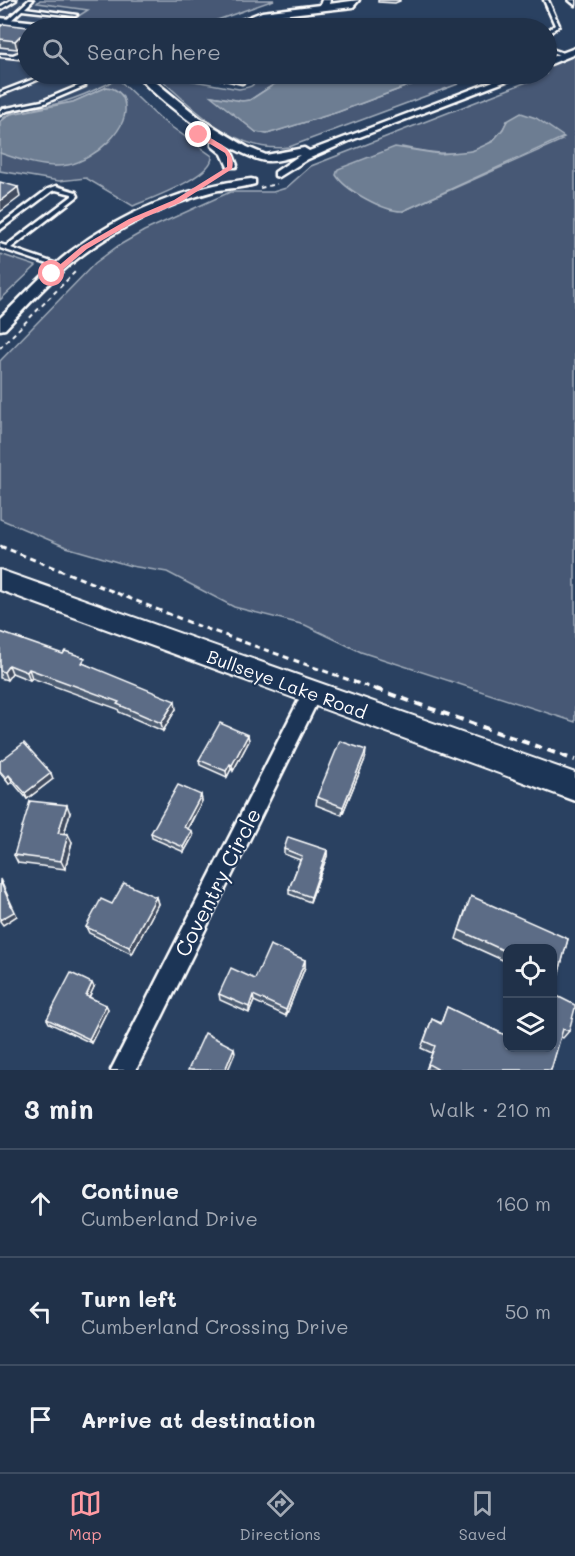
<!DOCTYPE html>
<meta charset="utf-8">
<style>
:root{--surface:#203149;--page:#2d3d53;--text:#f1f3f6;--muted:#a2a9b4;--line:#3d4c61;--accent:#ff9aa2}
body{margin:0;font-family:Mali,sans-serif;background:var(--page);color:var(--text)}
.controls{position:absolute;right:18px;bottom:18px;display:grid;overflow:hidden;border-radius:12px;box-shadow:0 2px 4px #0004}
.controls button{width:54px;height:54px;display:grid;place-items:center;padding:0;border:0;border-bottom:2px solid var(--line);background:var(--surface);color:var(--text);font:30px sans-serif}
.stop{position:absolute;width:18px;height:18px;margin:-14px;border:4px solid #ff9aa2;border-radius:50%;background:#fff}
.stop.end{background:#ff9aa2;border-color:#fff;box-shadow:0 2px 6px #0008}
.list{margin:0;padding:0;list-style:none}
h2{display:flex;justify-content:space-between;align-items:center;height:78px;margin:0;padding:0 24px;font-size:26px}
h2 small{font-size:20px;font-weight:400;color:var(--muted)}
.list li{display:grid;grid-template-columns:39px 1fr auto;gap:18px;align-items:center;box-sizing:border-box;height:108px;padding:0 24px;border-top:2px solid var(--line)}
.list b{display:block;font-size:22px;white-space:nowrap}
.list p{margin:0;font-size:20px;white-space:nowrap;color:var(--muted)}
.list em{font-size:20px;font-style:normal;color:var(--muted)}
.icon{flex:none;width:33px;height:33px;fill:none;stroke:currentColor;stroke-width:2;stroke-linecap:round;stroke-linejoin:round}
.map{position:relative;flex:none;width:575px;height:1070px;overflow:hidden}
.search{position:absolute;background:var(--surface);box-shadow:0 2px 4px #0004;left:18px;right:18px;top:18px;height:66px;display:flex;align-items:center;gap:15px;box-sizing:border-box;padding:0 21px;border-radius:33px;color:var(--muted);font-size:22px}
.sheet{height:402px;background:var(--surface)}
nav{display:flex;justify-content:space-around;align-items:center;box-sizing:border-box;height:84px;border-top:2px solid var(--line);background:var(--surface);font-size:16px;color:var(--muted)}
nav a{display:grid;justify-items:center;gap:3px}
nav .on{color:var(--accent)}
.map>svg:first-child{display:block}
.built{fill:#394e6c}
.green{fill:#465975;stroke:#a2acba;stroke-width:1.5;fill-rule:evenodd}
.water{fill:#6d7d92;stroke:#a7b1be;stroke-width:1.5}
.lines{fill:none;stroke-linecap:round;stroke-linejoin:round}
.lane-casing{stroke:#fff;stroke-width:5}
.street-casing{stroke:#fff;stroke-width:5}
.secondary-casing{stroke:#fff;stroke-width:4}
.path-far3{stroke:#fff;stroke-width:1.5;stroke-dasharray:4 3;stroke-linecap:butt}
.path-far2{stroke:#fff;stroke-width:2;stroke-dasharray:4.5 4;stroke-linecap:butt}
.path-far1{stroke:#fff;stroke-width:3;stroke-dasharray:6 4.5;stroke-linecap:butt}
.path{stroke:#fff;stroke-width:4;stroke-dasharray:8 6;stroke-linecap:butt}
.lane{fill:#1d3557;fill-rule:evenodd}
.street{fill:#1d3557;fill-rule:evenodd}
.secondary{fill:#1d3557;fill-rule:evenodd}
.wall{fill:#4e5d73;stroke:#fff;stroke-width:1.5}
.shaded-wall{fill:#404c5e;stroke:#fff;stroke-width:1.5}
.building{fill:#5b6c86;stroke:#fff;stroke-width:1.5}
.route{fill:#ff9aa2}
.labels{text-anchor:middle;dominant-baseline:central;stroke-width:4.5;stroke-linejoin:round;paint-order:stroke}
.street-label{font-size:18px;fill:#fff;stroke:#1d3557}
.near-street-label{font-size:21px;fill:#fff;stroke:#1d3557}
</style>
<div class="map">
<svg width="575" height="1070" viewBox="0 0 575 1070">
<rect width="100%" height="100%" fill="#2a4161"/>
<filter id="ink" filterUnits="userSpaceOnUse"><feTurbulence type="fractalNoise" baseFrequency=".0167" numOctaves="2"/><feDisplacementMap in="SourceGraphic" scale="12" xChannelSelector="R" yChannelSelector="G"/><feConvolveMatrix kernelMatrix="1 2 1 2 8 2 1 2 1" color-interpolation-filters="sRGB"/></filter>
<g filter="url(#ink)">
<!-- built -->
<g class="built">
<polygon points="0,0 40,0 38,3 89,10 69,22 0,15"/>
<polygon points="0,27 28,29 28,74 111,74 118,79 68,101 13,112 0,120"/>
</g>
<!-- green -->
<g class="green">
<polygon points="40,0 274,0 195,28 96,28 69,22 88,10 37,3"/>
<path d="M575,55v667l-214,-70 -56,-27 -71,-18 -67,-35 -36,-6 -65,-19 -66,-28v-158l95,-98 23,-17 26,-15 86,-39h43l13,-4 25,-22 221,-86 -10,-4 24,-2 1,-7zM507,121l55,19 -159,71 -1,-64c36,8 87,16 105,-26z"/>
<path d="M155,74l84,15c17,-3 13,-3 21,-15h30l-40,26 -8,1 -30,-5 44,36 11,2 71,-22 83,-31 -11,-7h31l17,10 -169,63c-54,8 -97,-41 -134,-73z"/>
<path d="M118,79l41,39 53,38c2,20 -63,43 -79,50l-47,-28 -27,3 -59,-10v-18l55,13 70,-63 -3,-8 -15,-8 -34,15 -62,12 -11,8c9,-14 32,-14 47,-16 25,-5 48,-16 71,-27z"/>
<polygon points="0,254 36,266 0,300"/>
</g>
<!-- water -->
<g class="water">
<polygon points="290,74 410,74 421,81 338,112 267,134 256,132 211,96 242,101 250,100"/>
<path d="M107,87c8,1 15,6 17,14 8,28 -31,59 -56,64 -22,4 -48,-5 -68,-12v-31l11,-8 62,-12z"/>
<path d="M521,113l15,5 28,19 -161,74c-18,1 -58,-21 -67,-36l2,-6 57,-22 45,7 32,-3 20,-9 11,-13 4,-8z"/>
</g>
<g class="lines">
<!-- lane casing -->
<g class="lane-casing">
<g id="lane">
<polygon points="11,0 16,0 0,10 0,7"/>
<polygon points="29,0 33,0 25,8 77,15 75,16 22,10 6,25 7,29 0,34 0,30 3,28 2,24"/>
<polygon points="544,0 548,0 559,25 546,36 546,32 555,25"/>
<polygon points="405,23 409,23 410,28 406,28"/>
<polygon points="546,47 569,55 569,56 565,57 546,50"/>
<polygon points="28,49 28,51 19,56 28,57 28,59 0,56 0,54 13,55"/>
<polygon points="47,74 52,74 0,95 0,92"/>
<path d="M65,74c9,-1 16,4 20,12l-40,17 -39,8 -6,4v-4l2,-2 40,-8 38,-16 -2,-4z"/>
<polygon points="56,186 76,192 78,196 11,248 63,266 63,268 59,268 0,248 0,244 6,246 72,196 72,194 56,190 52,191 0,230 0,225 48,189"/>
</g>
</g>
<!-- street casing -->
<g class="street-casing">
<g id="street">
<polygon points="322,0 330,0 329,4 359,0 353,7 263,17 232,28 221,28 262,12 320,5"/>
<polygon points="569,0 575,0 575,5"/>
<polygon points="0,18 65,25 69,28 45,28 0,24"/>
<polygon points="575,48 575,54 546,66 546,59"/>
<path d="M137,74h9l55,45 46,28 19,8 38,-7 5,3 203,-77h13l-176,67 -41,18 -29,18 -4,-1v-4l25,-17c-10,2 -23,7 -33,6 -29,-2 -115,-63 -130,-87z"/>
<polygon points="205,74 223,74 247,80 242,83"/>
<polygon points="216,141 231,150 237,165 236,167 228,167 222,154 212,146 212,142"/>
<path d="M251,179l4,1v4c-14,4 -27,4 -41,7 -48,13 -97,37 -136,67 -27,21 -50,47 -73,71l-5,1v-12c23,-22 44,-46 70,-66 51,-39 117,-66 181,-73z"/>
<polygon points="312,686 319,688 321,694 136,1070 111,1070 305,688"/>
</g>
</g>
<!-- secondary casing -->
<g class="secondary-casing">
<polygon id="secondary" points="0,570 575,773 575,801 0,590"/>
</g>
<!-- path-far3 -->
<polyline class="path-far3" points="530,77 539,74"/>
<!-- path-far2 -->
<g class="path-far2">
<polyline points="260,188 277,184"/>
<polyline points="0,348 75,272"/>
</g>
<!-- path-far1 -->
<polyline class="path-far1" points="0,546 196,625 380,691"/>
<!-- path -->
<polyline class="path" points="376,689 575,760"/>
<!-- lane -->
<use href="#lane" class="lane"/>
<!-- street -->
<use href="#street" class="street"/>
<!-- secondary -->
<use href="#secondary" class="secondary"/>
</g>
<!-- wall -->
<g class="wall">
<polygon points="378,0 400,0 400,1 395,3 378,2"/>
<polygon points="0,27 28,28 28,48 22,45 17,49 0,47"/>
<polygon points="0,632 87,665 176,709 163,731 119,712 118,709 32,678 30,680 12,673 7,680 0,678"/>
<polygon points="248,735 249,741 233,771 231,769 227,777 200,765 199,760"/>
<polygon points="365,759 342,815 316,805 317,797"/>
<polygon points="0,761 53,779 27,799 12,781 9,784 0,773"/>
<polygon points="201,795 202,801 188,829 193,836 184,852 152,838 151,833"/>
<polygon points="70,813 64,834 72,842 65,869 18,863 14,855"/>
<polygon points="284,849 327,850 327,856 310,902 289,894 289,889 300,860 284,854"/>
<polygon points="156,897 158,904 132,954 89,933 86,927 112,904"/>
<polygon points="467,905 568,939 553,994 569,1031 563,1038 560,1037 551,1070 426,1070 432,1053 421,1048 432,1019 441,1023 447,1007 507,1036 507,1035 507,1047 552,948 507,948 507,962 456,939"/>
<polygon points="305,960 305,967 286,1016 254,1001 249,1013 220,1000 219,994"/>
<polygon points="94,987 89,997 106,1005 108,1009 91,1043 49,1023 47,1019"/>
</g>
<!-- shaded-wall -->
<g class="shaded-wall">
<polygon points="20,36 22,45 17,49 15,41"/>
<polygon points="18,187 20,197 0,212 0,201"/>
<polygon points="9,665 12,673 7,680 4,672"/>
<polygon points="29,669 32,678 30,680 27,672"/>
<polygon points="175,701 176,709 163,731 161,723"/>
<polygon points="248,735 249,741 233,771 232,765"/>
<polygon points="366,750 365,759 342,815 343,807"/>
<polygon points="230,764 231,769 227,777 226,771"/>
<polygon points="51,773 53,779 27,799 25,793"/>
<polygon points="9,775 12,781 9,784 6,778"/>
<polygon points="201,795 202,801 185,833 184,827"/>
<polygon points="67,805 70,813 62,841 58,833"/>
<polygon points="192,831 193,836 184,852 183,847"/>
<polygon points="68,834 72,842 65,869 61,861"/>
<polygon points="327,850 327,856 310,902 311,897"/>
<polygon points="0,879 17,916 3,925 0,921"/>
<polygon points="156,897 158,904 132,954 129,947"/>
<polygon points="305,960 305,967 286,1016 286,1010"/>
<polygon points="92,983 94,987 88,1000 86,996"/>
<polygon points="253,995 254,1001 249,1013 249,1007"/>
<polygon points="106,1005 108,1009 91,1043 89,1039"/>
<polygon points="234,1048 235,1053 228,1070 225,1070"/>
</g>
<!-- building -->
<g class="building">
<polygon points="4,24 36,28 28,28 28,40 20,36 15,41 0,39 0,27"/>
<polygon points="0,182 18,187 0,201"/>
<polygon points="0,632 63,654 65,651 85,658 82,663 175,701 161,723 117,704 119,702 29,669 27,672 9,665 4,672 0,671"/>
<polygon points="220,723 248,735 232,765 230,764 226,771 199,760"/>
<polygon points="340,741 366,750 343,807 317,797"/>
<polygon points="24,743 51,773 25,793 9,775 6,778 0,771 0,761"/>
<polygon points="178,785 201,795 184,827 192,831 183,847 151,833"/>
<polygon points="30,801 67,805 58,833 68,834 61,861 14,855"/>
<polygon points="288,837 327,850 311,897 289,889 302,856 284,849"/>
<polygon points="0,881 14,912 0,920"/>
<polygon points="124,883 156,897 129,947 86,927 101,899 112,904"/>
<polygon points="471,896 568,939 553,994 575,1005 575,1008 569,1031 563,1029 551,1070 439,1070 428,1064 435,1046 424,1041 432,1019 441,1024 447,1007 507,1036 507,1047 552,1047 552,948 507,948 507,952 459,930"/>
<polygon points="270,945 305,960 286,1010 253,995 249,1007 219,994 231,968 255,979"/>
<polygon points="71,973 92,983 86,996 106,1005 89,1039 47,1019"/>
<polygon points="205,1033 234,1048 225,1070 188,1070"/>
</g>
</g>
<!-- route -->
<path class="route" d="M199,133c16,7 38,16 33,36l-53,34 -45,19 -47,27 -32,27h-5v-3l32,-27 47,-27 45,-19 53,-33v-10l-2,-4 -28,-17z"/>
<g class="labels">
<!-- street labels -->
<g class="street-label">
<text transform="translate(287 684) rotate(20)">Bullseye Lake Road</text>
</g>
<!-- near-street labels -->
<g class="near-street-label">
<text transform="translate(217 882) rotate(-63)">Coventry Circle</text>
</g>
</g>
</svg>
<div class="controls">
<button><svg class="icon" aria-label="locate" viewBox="0 0 24 24"><circle cx="12" cy="12" r="6"/><path d="M12 2v4M12 18v4M2 12h4M18 12h4"/></svg></button>
<button><svg class="icon" aria-label="layers" viewBox="0 0 24 24"><path d="M12 4l9 5-9 5-9-5zM3 14l9 5 9-5"/></svg></button>
</div>
<div class="stop" style="left:52px;top:274px"></div>
<div class="stop end" style="left:199px;top:135px"></div>
<div class="search"><svg class="icon" aria-label="search" viewBox="0 0 24 24"><circle cx="10" cy="10" r="6"/><path d="M15 15l6 6"/></svg>Search here</div>
</div>
<section class="sheet">
<h2>3 min<small>Walk · 210 m</small></h2>
<ul class="list">
<li><svg class="icon" aria-label="ahead" viewBox="0 0 24 24"><path d="M12 20V5M6 11l6-6 6 6"/></svg><div><b>Continue</b><p>Cumberland Drive</p></div><em>160 m</em></li>
<li><svg class="icon" aria-label="left" viewBox="0 0 24 24"><path d="M17 20v-9H6M10 6l-5 5 5 5"/></svg><div><b>Turn left</b><p>Cumberland Crossing Drive</p></div><em>50 m</em></li>
<li><svg class="icon" aria-label="arrive" viewBox="0 0 24 24"><path d="M6 21V4h12l-3 4 3 4H6"/></svg><div><b>Arrive at destination</b></div></li>
</ul>
</section>
<nav>
<a class="on"><svg class="icon" aria-label="map" viewBox="0 0 24 24"><path d="M3 6l6-2 6 2 6-2v14l-6 2-6-2-6 2zM9 4v14M15 6v14"/></svg>Map</a>
<a><svg class="icon" aria-label="directions" viewBox="0 0 24 24"><path d="M12 3l9 9-9 9-9-9zM9 14v-3h6M13 9l2 2-2 2"/></svg>Directions</a>
<a><svg class="icon" aria-label="saved" viewBox="0 0 24 24"><path d="M7 4h10v16l-5-4-5 4z"/></svg>Saved</a>
</nav>
